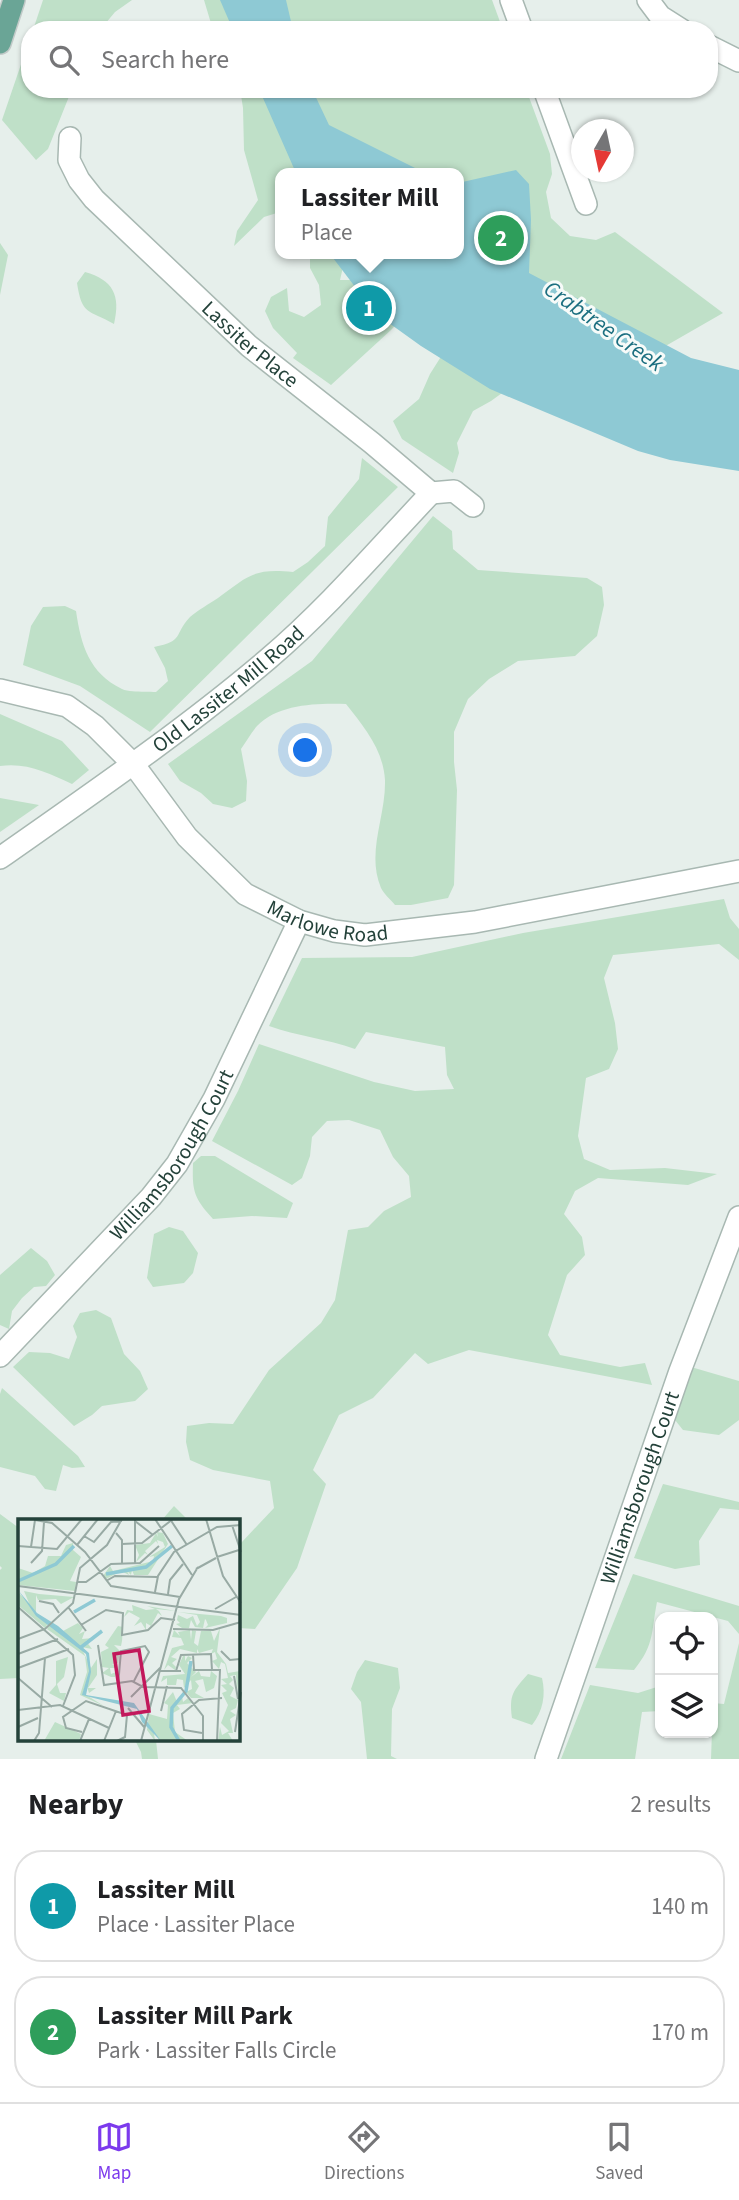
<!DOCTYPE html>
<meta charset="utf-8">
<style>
:root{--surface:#fff;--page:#f6f6f6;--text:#202124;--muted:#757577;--line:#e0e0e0;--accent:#7c3aed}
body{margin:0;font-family:"Source Sans 3",sans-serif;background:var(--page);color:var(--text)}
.controls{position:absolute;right:21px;bottom:21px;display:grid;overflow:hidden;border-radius:14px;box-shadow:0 2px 5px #0004}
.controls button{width:63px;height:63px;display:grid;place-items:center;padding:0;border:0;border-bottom:2px solid var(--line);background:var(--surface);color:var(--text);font:35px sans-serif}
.compass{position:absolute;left:571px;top:119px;width:63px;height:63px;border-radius:50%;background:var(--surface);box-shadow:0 2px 5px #0004;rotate:189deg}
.you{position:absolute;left:306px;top:751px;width:24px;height:24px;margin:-18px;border:5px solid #fff;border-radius:50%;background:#1a73e8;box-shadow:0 0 0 10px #1a73e833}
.badge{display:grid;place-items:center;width:46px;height:46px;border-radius:50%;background:var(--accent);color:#fff;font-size:23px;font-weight:700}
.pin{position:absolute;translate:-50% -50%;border:4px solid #fff;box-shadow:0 2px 7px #0006}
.popup{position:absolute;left:275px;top:168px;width:189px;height:91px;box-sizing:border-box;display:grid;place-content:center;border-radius:14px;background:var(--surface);filter:drop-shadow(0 2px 5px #0005);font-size:23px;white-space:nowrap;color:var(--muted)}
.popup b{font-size:26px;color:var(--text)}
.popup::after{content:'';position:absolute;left:50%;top:100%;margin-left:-14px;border:14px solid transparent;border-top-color:var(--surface)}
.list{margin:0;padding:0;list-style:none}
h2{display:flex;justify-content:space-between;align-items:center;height:91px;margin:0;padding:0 28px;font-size:30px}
h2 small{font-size:23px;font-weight:400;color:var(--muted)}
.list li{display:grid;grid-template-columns:46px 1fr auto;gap:21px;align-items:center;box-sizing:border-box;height:112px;margin:0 14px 14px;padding:0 14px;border:2px solid var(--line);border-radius:28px}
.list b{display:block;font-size:26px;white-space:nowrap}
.list p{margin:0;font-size:23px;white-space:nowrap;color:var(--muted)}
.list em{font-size:23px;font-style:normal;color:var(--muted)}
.icon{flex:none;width:38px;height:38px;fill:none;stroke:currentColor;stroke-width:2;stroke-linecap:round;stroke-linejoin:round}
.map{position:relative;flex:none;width:739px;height:1759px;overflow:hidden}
.search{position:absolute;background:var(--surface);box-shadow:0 2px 5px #0004;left:21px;right:21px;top:21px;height:77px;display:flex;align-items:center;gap:18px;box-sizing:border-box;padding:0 24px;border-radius:28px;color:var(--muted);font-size:26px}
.sheet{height:343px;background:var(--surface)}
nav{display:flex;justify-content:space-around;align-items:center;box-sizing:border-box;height:98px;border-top:2px solid var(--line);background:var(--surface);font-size:19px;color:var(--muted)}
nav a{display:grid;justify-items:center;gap:4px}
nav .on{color:var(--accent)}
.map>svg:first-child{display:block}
.green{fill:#bfe0c8}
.water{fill:#8ec9d4}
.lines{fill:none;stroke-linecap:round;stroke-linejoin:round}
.minor-casing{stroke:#a8b8b2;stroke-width:24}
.major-casing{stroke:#c2cac8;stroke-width:24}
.minor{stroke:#fff;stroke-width:21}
.major{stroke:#6aa596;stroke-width:21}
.labels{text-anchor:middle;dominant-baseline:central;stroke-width:6;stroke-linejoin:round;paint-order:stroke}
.street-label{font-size:21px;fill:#24423a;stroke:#f7fbf9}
.water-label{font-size:23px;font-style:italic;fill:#1c6f80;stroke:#f7fbf9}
.inset-river{fill:none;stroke:#8ec9d4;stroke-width:3.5}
.inset-road{fill:none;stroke:#98aaa4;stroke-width:2}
.view{fill:#c2185b;fill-opacity:0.15;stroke:#c2185b;stroke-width:3.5}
.inset-edge{fill:none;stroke:#24423a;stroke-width:3.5}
</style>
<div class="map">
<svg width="739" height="1759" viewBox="0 0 739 1759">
<rect width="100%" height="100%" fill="#e6efeb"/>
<!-- green -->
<g class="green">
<polygon points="43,0 132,0 115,12 100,30 33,30"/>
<polygon points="204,0 234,0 245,30 213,30"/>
<polygon points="266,0 492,0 503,30 276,30"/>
<polygon points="30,38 30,89 72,89 48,149 36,160 2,120"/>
<polygon points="240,89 267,89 313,173 280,173 280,212 264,217 234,246 237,231 258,200 244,150 243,108"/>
<polygon points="298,89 526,89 550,154 552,174 546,192 551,218 570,236 596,240 615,232 723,313 629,367 466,250 391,330 331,385 293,358 297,353 273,328 265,311 271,297 287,288 289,311 304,317 321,305 319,285 310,268 310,254 346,254 340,280 362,280 458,254 458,173 346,173"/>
<polygon points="0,243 8,255 0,295"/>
<path d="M85,272c28,8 36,23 29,52 -26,-15 -32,-8 -37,-41z"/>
<polygon points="449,344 513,385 491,401 473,411 457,443 459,453 453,473 402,439 393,421 419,399 430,374"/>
<path d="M362,458l36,29 -248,245 -70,-46 -57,-21 8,-39 12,-19 22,-1 11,5c5,34 13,62 46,78 9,4 24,2 34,3l12,-11 -3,-13 -11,-21c31,-6 19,-12 36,-30 8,-7 19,-13 28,-19 30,-22 35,-30 75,-26l15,-10 17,-16 3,-29 31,-38z"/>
<path d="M433,516l19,15 1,18 25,21 109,8 15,9 2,18 -7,31 -22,20 -57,5 -29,18 -21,20 -14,33v30l3,28 -3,95 -6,13 -37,7h-16c-4,-5 -11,-11 -14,-17 -15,-36 5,-71 4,-108 -2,-31 -21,-53 -39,-76 -29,-1 -68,0 -89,22 -6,7 -11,16 -16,23l6,32 -1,20 -14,7 -19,-4 -12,-11 -21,-12 -12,-17 144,-103z"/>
<path d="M0,714l62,27 27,29 -17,14c-23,-11 -46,-22 -72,-18z"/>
<polygon points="0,798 39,805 0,832"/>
<path d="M724,899l6,19 9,11v31l-20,-16 -106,11 -9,23 11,45 3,26 -9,20 -23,9 -8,58 6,23 26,11 55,-2 52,6 -29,11 -90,-7 -23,13 -11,23 18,23 3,18 -18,20 -19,60 12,20 60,12 25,-4 7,22 -183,-35 -41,14 -13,-11 -42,45 -34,17 -26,55 13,14 -29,84 -42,61 -17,-1v-85h3l33,-35 -4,-27 -57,-11 -23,-10 -4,-18 1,-16 22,-3 24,1 36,-54 52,-47 14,-23 13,-70 20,-3 16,-16 27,-14 -2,-21 -16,-19 -13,-27 -31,-10 -22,1 -15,16 -2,19 -8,22 -10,7 -80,-44 26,-50 21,-47 115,38 41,9 39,-2 -7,-14 -2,-28 -79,-15 -11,17c-28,-10 -58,-13 -86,-23l33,-68 110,-1 111,-24z"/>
<path d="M201,1156h14l78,47 -6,15 -35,-2 -39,3c-19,-21 -21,-27 -20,-56z"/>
<polygon points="169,1227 183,1231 198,1253 193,1273 184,1283 153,1287 147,1278 154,1234"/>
<polygon points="31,1248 47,1261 55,1275 46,1286 34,1287 22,1298 12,1311 9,1329 0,1325 0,1275"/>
<polygon points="96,1310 111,1318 124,1354 140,1371 148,1389 135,1401 102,1406 92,1415 74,1426 13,1367 29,1352 50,1353 69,1359 77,1337 73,1326 80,1313"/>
<polygon points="691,1367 739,1381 739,1420 719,1435 683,1430 675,1420"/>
<polygon points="2,1388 78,1456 85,1467 72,1468 63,1465 56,1491 45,1489 35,1476 0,1467 0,1394"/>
<polygon points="663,1484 739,1502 739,1510 720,1508 699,1541 700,1565 675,1569 634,1558"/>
<polygon points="174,1506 188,1520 190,1521 161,1521"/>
<polygon points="0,1514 19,1528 19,1678 0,1679 0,1570 2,1568 0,1566"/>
<path d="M633,1574l106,32v28l-11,-13 -71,-19c-6,30 -2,42 -23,68l-39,-2z"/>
<polygon points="739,1643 739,1759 711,1759 713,1703 724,1704"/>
<polygon points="365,1660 398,1668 400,1688 392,1709 391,1756 397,1759 367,1759 361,1702 351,1689 357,1672"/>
<path d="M528,1674l14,4c4,17 1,33 -10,47l-20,-7c-3,-24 1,-27 16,-44z"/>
<polygon points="590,1685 638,1693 660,1686 660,1711 642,1712 635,1759 561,1759"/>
<polygon points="135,1740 156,1740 158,1759 142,1759 141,1752"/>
</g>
<!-- water -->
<g class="water">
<polygon points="220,0 286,0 293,30 233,30"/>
<polygon points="259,89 312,89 329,125 415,168 429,173 296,173"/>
<polygon points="516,170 529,184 531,220 529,273 691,358 739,370 739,471 670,460 638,451 490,389 421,346 375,313 330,254 458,254 458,183"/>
</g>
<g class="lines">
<!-- minor casing -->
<g class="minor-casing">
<g id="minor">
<polyline points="511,0 522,30"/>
<polyline points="648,0 660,16 682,30"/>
<polyline points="709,46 739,61"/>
<polyline points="544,89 586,204"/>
<path id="s1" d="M70,138l-1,22 10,20 15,19 155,147 123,97 59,50 23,-2 19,15"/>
<path id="s2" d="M0,690l67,16 28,20 39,39 53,72 58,57 54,27 35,10 31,4 110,-13 264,-51"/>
<path id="s3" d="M0,858c91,-64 183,-127 268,-199 59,-50 110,-110 163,-166"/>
<path id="s4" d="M0,1356l151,-159 26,-33 37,-65 85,-178"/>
<path id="s5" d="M546,1759l134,-388 59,-154"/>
</g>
</g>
<!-- major casing -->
<g class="major-casing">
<polyline id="major" points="0,43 14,0"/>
</g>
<!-- minor -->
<use href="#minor" class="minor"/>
<!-- major -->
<use href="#major" class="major"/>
</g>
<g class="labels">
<!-- street labels -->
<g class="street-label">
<text stroke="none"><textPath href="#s1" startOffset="282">Lassiter Place</textPath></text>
<text stroke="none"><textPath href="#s3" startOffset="284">Old Lassiter Mill Road</textPath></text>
<text stroke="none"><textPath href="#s2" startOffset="418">Marlowe Road</textPath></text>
<text stroke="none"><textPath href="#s4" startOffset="266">Williamsborough Court</textPath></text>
<text stroke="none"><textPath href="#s5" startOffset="287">Williamsborough Court</textPath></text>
</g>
<!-- water labels -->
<g class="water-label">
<text transform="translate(604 326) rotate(35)">Crabtree Creek</text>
</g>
</g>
<!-- overview -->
<g transform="translate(18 1519)">
<rect width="222" height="222" fill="#e6efeb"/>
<path d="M143,10l7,15 -20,31h-14l-2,-5 -1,5 -4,-4 2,4 -8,-4 -15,8 -3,-3 7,-10 3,5 40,-10 1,-5 -5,1 16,-10 -2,-5 -6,-2 1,4 -2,-3 -11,10 3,4 -3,-2 -9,9 3,-7 -4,-10 15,-2 6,-10 2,4 -1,-5 6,1zM55,24v7l8,7 -11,24 6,1 -1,9 -57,-6v-17l15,5 12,-7 3,-10h13l5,-11zM6,72l15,3 35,3 -13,7 -5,-5 -18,1 -2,-5v19l13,8 -4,6 -27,-23v-13l11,11zM114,86l14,5 9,-1 -8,-3 29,5 -20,-2 3,2 3,5 -4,-3 -7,13 -5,-3v7l-5,-8 -7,4 6,-8 -11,-6 -5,5 3,-7 6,1zM160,93l43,4 6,2v5l-22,5 3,-3 -2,-5 -1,-1 -2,9 -8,-1 -4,-7 -2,8h-7l-6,-4 4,-1 -3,-3 1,-5 9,4 6,-3 4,10 3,-4 -3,-7zM33,104l27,22 -15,-14 15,-8 5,5 -4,6 6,-3 -3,8 11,-1 -7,3 6,8 -11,-2 10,21 6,-9v16l-9,13h8l-7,5 -3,-10 -3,10 21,13 -24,-11 7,-23 -2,-16 -38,-27zM100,107l5,1 -1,14 -1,5 -7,-1 6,6 -2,12 -6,1 6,4h-8l1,6 5,-2 -1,5h-4l-9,-4 7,-5 -7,-1 -1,-15 8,-4 -4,-3zM202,109l-3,24 9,12 2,9 12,-2 -3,19 -1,-15 -6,1 3,4 -4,4 5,4 -4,8 8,4 -2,8 -6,3 6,4 -6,4 3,14h-5l5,8h-15l2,-14 2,8 7,-4 -8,-8 7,-18 -6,-12 5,-2 -6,-6 6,-1 -6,-5 7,-1 -3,-14 -4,-2 -2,7 -7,-8 5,-2 -2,-7 -4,2 2,-5 -14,4 -2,-4v4l-17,-4 -9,8 6,2 -5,4 4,4 -1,3 -7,-5 -4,5 8,-22 12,-3 -3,-7 -9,-1 2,-7 6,6 -2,-4 12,-2 1,10 1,-10 4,1 -2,12 4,3 3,-15h10l3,10zM165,137h2v5l3,-5 4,2 -5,5 9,9 -5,5 8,-6 2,5 9,1 1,-6 6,5 -3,12 -8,4 -3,-13 -8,2 4,5 -4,7 9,5h-13l-5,-6 6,-3 -1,-9 -7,8 -1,-8 -6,-1 -1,6h-9v-7l-6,4 2,-6 22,-2 -6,-9zM50,138l-4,20 -7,7 3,9h6l-2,8 -15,-8 7,-8v-24zM155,173l4,10 5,-6 1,6 5,-4 5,5 -16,2 3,4 -7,4 2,19 13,9h-28l-6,-8 1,8 -8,-11 2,-16 18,5 1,-14 -4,-2zM37,203l26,12 -2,7h-35z" fill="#bfe0c8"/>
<path d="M0,71l19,23 21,13 31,27 2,19 -5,23 48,8 27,38 -19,-19 -5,-13 -55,-14 7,-24 -3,-17 -50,-38z" fill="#8ec9d4"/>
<path class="inset-river" d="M88,55l40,-7 26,-21M0,62l38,-17 18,-18M56,93l21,-12M62,129l22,-17M161,222l-8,-14 1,-19 14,-17 5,-30"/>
<path class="inset-road" d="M117,0v45M137,0l37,56M152,0l17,26M188,0l17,57 18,27M117,2l18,14M214,6l9,27M98,14l6,7v24M66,17l10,6 17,-20 11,-1M104,25l20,-1 31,-24M59,26l21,-26M0,27l39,3 25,-30M13,28l4,-27 17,3 33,29 26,34 69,11M199,38l22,-7M13,44l11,-12 2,-29M178,50l20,-11M88,62l9,-5 42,1M59,63h9l25,-18 29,-1 19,-17M0,67l223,29M137,73l3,-16 16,-24 43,-25 24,-2M150,75l2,-14 13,-16M21,82l14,3 6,9M0,88l55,48 2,20 -12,31M50,88l18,24M197,90l21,-12M63,106l25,-15 17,3 -1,22 26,-5 13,-12 14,2M155,110l40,1 28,-8M0,120l27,-10 28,-26 7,-35 27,-23 15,-26M80,126l6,40 28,-4 11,6 38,1 22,28v25M203,132l9,9 10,-1M0,135l40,-15M175,136l1,15h26l-3,71M0,149l51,-19M141,152h22M158,152l5,-16 30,-1 1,16M216,157l4,23M0,159l34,29M100,167l3,-35 24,-5 4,6 -15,29M113,178l29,-29M110,189l17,20M0,191l42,-5 49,23M143,192l6,-25M0,208l20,-9M64,213l-16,-4 -3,-11 23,-16 41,14 -2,22 -8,4M217,213l6,-40M184,214l-18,-3 -2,-16 17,-14 23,-2M16,222l5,-8 6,-75M62,222l9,-22M86,222l12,-30M123,222l38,-142 19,-32"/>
<path class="view" d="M121,131l10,61 -26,4 -9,-61z"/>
<rect width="222" height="222" class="inset-edge"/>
</g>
</svg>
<div class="controls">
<button><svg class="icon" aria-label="locate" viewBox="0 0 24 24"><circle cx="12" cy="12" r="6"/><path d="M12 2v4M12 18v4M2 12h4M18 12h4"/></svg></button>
<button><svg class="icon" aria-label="layers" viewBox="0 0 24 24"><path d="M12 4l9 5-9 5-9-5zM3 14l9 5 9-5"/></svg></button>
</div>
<svg class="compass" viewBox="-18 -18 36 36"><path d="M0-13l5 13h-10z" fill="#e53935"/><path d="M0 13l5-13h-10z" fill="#757577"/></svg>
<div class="you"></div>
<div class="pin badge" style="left:369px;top:308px;background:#0f9aa8">1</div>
<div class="popup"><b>Lassiter Mill</b>Place</div>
<div class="pin badge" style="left:501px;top:238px;background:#2e9e5b">2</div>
<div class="search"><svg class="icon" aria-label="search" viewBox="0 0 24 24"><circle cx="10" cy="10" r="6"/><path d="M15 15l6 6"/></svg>Search here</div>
</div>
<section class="sheet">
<h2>Nearby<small>2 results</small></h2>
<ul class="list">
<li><span class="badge" style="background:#0f9aa8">1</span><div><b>Lassiter Mill</b><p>Place · Lassiter Place</p></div><em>140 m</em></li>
<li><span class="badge" style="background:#2e9e5b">2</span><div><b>Lassiter Mill Park</b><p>Park · Lassiter Falls Circle</p></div><em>170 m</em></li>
</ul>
</section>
<nav>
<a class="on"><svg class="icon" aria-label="map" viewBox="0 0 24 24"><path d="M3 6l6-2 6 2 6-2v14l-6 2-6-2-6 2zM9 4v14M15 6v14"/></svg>Map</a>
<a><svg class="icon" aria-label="directions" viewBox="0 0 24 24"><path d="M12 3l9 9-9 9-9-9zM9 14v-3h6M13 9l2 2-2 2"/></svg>Directions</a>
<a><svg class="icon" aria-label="saved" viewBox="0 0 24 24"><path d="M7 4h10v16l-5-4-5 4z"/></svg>Saved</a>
</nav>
